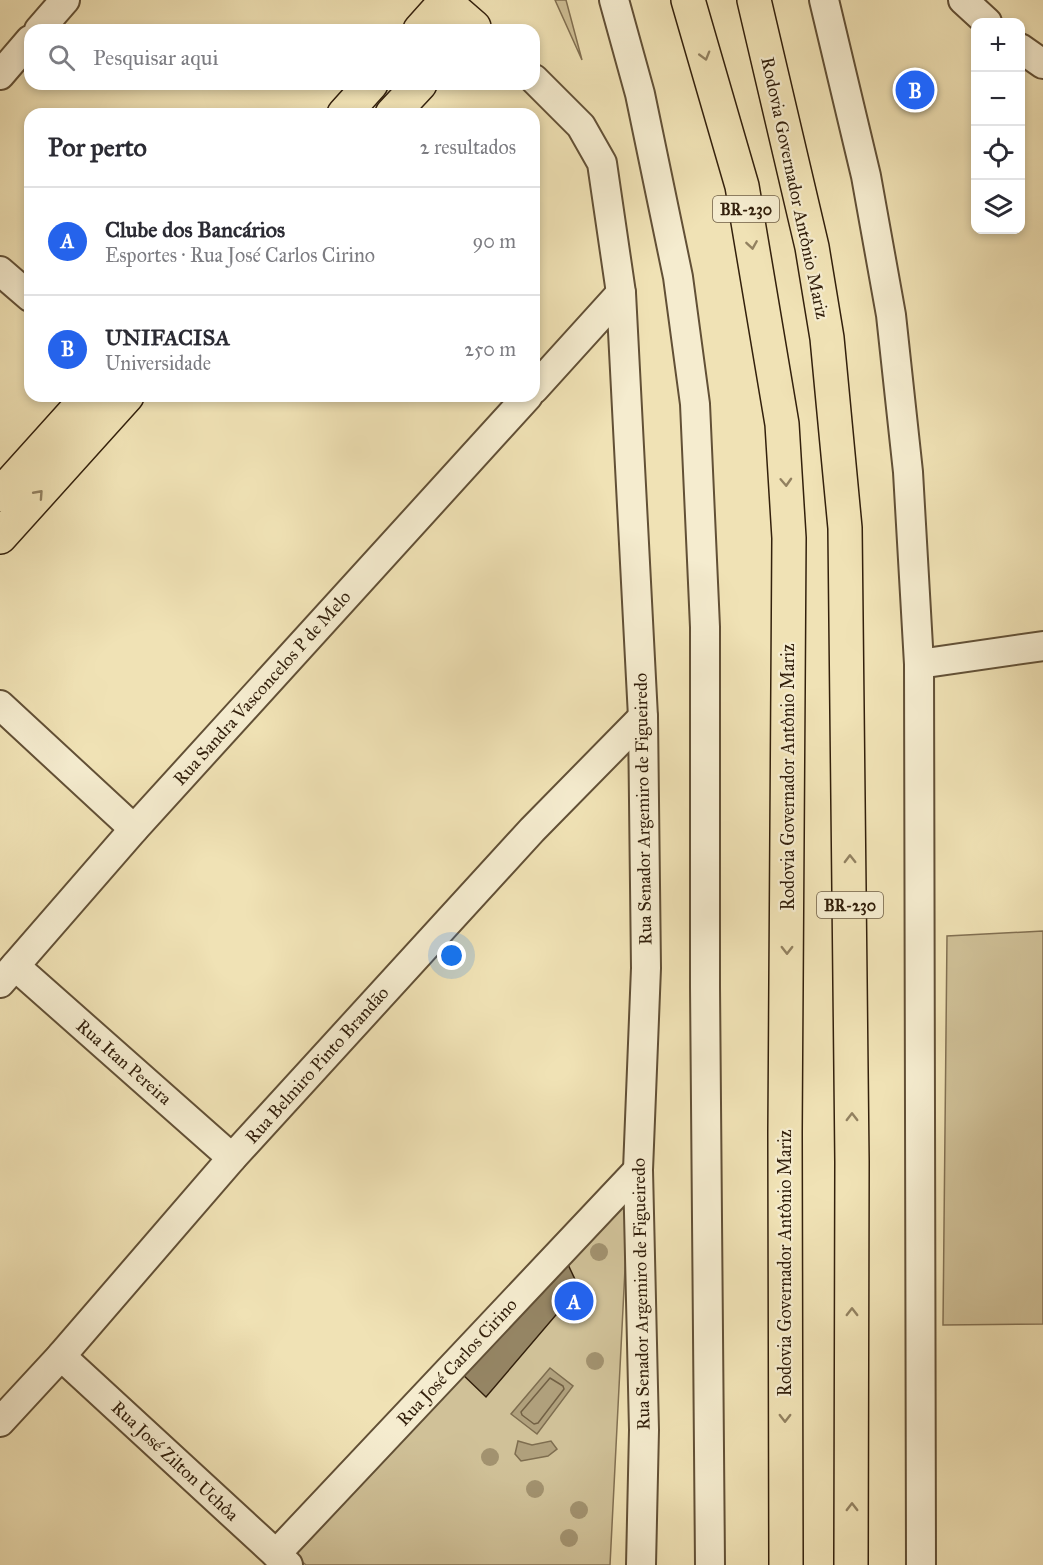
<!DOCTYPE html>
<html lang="pt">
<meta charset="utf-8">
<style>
:root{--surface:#fff;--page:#f2f2f3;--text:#2b2b33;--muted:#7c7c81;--line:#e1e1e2;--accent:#2563eb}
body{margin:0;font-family:"IM FELL Great Primer",serif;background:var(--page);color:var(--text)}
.controls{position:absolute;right:18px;top:18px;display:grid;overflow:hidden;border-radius:12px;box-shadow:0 3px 9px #0003}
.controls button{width:54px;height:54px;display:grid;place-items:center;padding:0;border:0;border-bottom:2px solid var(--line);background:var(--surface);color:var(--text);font:30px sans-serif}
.you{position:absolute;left:452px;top:956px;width:21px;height:21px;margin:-15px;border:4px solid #fff;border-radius:50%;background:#1a73e8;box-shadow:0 0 0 9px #1a73e833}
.badge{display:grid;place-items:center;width:39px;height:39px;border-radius:50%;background:var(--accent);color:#fff;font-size:20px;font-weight:700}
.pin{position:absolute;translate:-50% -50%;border:3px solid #fff;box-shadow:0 2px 6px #0006}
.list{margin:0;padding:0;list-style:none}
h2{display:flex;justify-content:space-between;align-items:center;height:78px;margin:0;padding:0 24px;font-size:26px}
h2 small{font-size:20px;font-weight:400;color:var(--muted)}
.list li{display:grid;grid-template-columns:39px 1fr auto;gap:18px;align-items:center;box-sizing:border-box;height:108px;padding:0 24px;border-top:2px solid var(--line)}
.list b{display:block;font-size:22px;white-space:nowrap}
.list p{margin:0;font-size:20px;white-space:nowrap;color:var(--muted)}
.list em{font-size:20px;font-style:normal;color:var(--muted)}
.icon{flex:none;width:33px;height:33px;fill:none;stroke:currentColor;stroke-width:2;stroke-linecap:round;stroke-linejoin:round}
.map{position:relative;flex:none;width:1043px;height:1565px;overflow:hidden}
.search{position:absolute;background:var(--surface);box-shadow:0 3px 9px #0003;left:24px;top:24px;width:516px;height:66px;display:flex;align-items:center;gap:15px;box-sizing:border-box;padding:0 21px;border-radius:18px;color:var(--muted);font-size:22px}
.panel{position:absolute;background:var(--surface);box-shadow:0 3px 9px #0003;left:24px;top:108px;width:516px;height:294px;border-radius:18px}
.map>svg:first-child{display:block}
.green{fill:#d0c198;stroke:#827052;stroke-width:1.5}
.water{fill:#b0a07c;stroke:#7e6d4f;stroke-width:1.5}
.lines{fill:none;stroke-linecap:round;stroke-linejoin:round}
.shore{stroke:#726044;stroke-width:1.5}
.building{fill:#958564;stroke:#33200c;stroke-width:1.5}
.minor-casing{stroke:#625036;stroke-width:32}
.major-casing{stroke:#33200c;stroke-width:36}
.highway-casing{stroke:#33200c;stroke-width:36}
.minor{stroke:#f5eccf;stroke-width:28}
.major{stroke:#f0e2b5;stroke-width:33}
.highway{stroke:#f0e2b5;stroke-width:33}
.tree{fill:#a2926f}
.oneway{stroke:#928160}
.labels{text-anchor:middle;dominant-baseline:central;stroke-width:4.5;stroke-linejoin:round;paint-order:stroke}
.shield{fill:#f5eccf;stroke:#6d5d46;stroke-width:1.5}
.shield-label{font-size:16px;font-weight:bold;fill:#33200c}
.street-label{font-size:18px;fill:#33200c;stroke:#f5eccf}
</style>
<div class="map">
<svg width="1043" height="1565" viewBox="0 0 1043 1565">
<rect width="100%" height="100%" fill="#f0e2b5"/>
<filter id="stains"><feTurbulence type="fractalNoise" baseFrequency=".00333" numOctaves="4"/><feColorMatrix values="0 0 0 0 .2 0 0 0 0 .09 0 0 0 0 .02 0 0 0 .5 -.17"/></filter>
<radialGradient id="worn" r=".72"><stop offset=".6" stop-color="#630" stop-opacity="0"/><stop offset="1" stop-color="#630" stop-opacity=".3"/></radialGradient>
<!-- green -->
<g class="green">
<polygon points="555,0 566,0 582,60"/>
<polygon points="1043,931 1043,1324 943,1325 947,936"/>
<polygon points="629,1190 610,1565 306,1565 291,1552"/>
</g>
<!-- water -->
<g class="water">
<polygon points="550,1368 573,1386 537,1434 511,1414"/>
<polygon points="518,1441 532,1445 551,1441 557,1449 548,1456 521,1461 515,1454"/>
</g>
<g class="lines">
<!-- shore -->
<polygon class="shore" points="550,1378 563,1386 564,1389 538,1423 534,1424 522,1415 521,1412"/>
</g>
<!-- building -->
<polygon class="building" points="565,1258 579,1288 486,1397 458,1370"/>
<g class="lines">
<!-- minor casing -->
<g class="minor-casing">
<g id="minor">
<polyline points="614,0 640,94 678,277 695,404 705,627 705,987 710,1565"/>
<polyline points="824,0 866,176 891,315 908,472 919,664 921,1565"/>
<polyline points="963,0 987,22"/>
<polyline points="39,30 65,0"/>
<polyline points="1020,48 1043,64"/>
<polyline points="0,75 30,40"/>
<polyline points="534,79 581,126 602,163 621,293 643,717 646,968 638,1170 644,1430 641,1565"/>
<polyline points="0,271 30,297"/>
<polyline points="534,389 621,293"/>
<polyline points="919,664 1043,646"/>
<polyline points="0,705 134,829"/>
<polyline points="15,966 232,1158"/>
<polyline points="0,983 134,829 528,396"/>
<polyline points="61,1356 288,1565"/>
<polyline points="0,1422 61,1356 232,1158 532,830 643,717"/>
<polyline points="276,1554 638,1170"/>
</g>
</g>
<!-- major casing -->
<g class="major-casing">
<g id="major">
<polyline points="443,0 474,27 471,30"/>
<polyline points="420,30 445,2"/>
<polyline points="344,114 371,84"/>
<polyline points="392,114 420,84"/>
<polyline points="0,495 89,396"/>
<polyline points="0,537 127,396"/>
</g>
</g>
<!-- highway casing -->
<g class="highway-casing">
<g id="highway">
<polyline points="688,0 742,186 782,424 789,538 785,1133 786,1565"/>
<polyline points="754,0 812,247 827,338 845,528 852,1162 851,1565"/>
</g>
</g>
<!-- minor -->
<use href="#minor" class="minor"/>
<!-- major -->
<use href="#major" class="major"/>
<!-- highway -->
<use href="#highway" class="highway"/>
</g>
<!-- trees -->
<g class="tree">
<circle cx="599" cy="1252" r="9"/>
<circle cx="595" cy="1361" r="9"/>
<circle cx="490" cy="1457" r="9"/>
<circle cx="535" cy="1489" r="9"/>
<circle cx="579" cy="1510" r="9"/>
<circle cx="569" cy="1538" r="9"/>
</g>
<!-- one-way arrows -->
<defs><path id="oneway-chevron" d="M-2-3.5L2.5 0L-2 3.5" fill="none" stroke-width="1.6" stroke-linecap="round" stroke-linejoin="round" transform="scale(1.5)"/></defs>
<g class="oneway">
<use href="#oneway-chevron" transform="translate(705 56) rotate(74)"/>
<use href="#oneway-chevron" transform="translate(752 245) rotate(81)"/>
<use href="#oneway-chevron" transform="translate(786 482) rotate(87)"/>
<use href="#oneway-chevron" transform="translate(39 494) rotate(-48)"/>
<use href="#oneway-chevron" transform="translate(850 859) rotate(-91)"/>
<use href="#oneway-chevron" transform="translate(787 950) rotate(90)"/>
<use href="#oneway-chevron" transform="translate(852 1117) rotate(-90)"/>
<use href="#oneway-chevron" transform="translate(852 1312) rotate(-90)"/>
<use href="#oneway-chevron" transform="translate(785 1418) rotate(90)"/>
<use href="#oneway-chevron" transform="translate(852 1507) rotate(-90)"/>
</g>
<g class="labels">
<!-- shield labels -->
<g class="shield">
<rect x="713" y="196" width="66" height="26" rx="4.5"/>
<rect x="817" y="892" width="66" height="26" rx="4.5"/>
</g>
<g class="shield-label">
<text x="746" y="209">BR-230</text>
<text x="850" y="905">BR-230</text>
</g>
<!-- street labels -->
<g class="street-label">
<text transform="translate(795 188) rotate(78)">Rodovia Governador Antônio Mariz</text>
<text transform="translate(262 688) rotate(-48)">Rua Sandra Vasconcelos P de Melo</text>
<text transform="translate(788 777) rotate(-90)">Rodovia Governador Antônio Mariz</text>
<text transform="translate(643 809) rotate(-91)">Rua Senador Argemiro de Figueiredo</text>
<text transform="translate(124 1062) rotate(41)">Rua Itan Pereira</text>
<text transform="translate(317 1065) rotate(-48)">Rua Belmiro Pinto Brandão</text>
<text transform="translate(785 1263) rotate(-90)">Rodovia Governador Antônio Mariz</text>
<text transform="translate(641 1294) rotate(-91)">Rua Senador Argemiro de Figueiredo</text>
<text transform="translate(457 1362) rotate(-47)">Rua José Carlos Cirino</text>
<text transform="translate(175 1461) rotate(43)">Rua José Zilton Uchôa</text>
</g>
</g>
<rect width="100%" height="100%" filter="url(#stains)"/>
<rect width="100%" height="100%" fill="url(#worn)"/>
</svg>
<div class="controls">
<button>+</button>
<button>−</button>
<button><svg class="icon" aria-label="locate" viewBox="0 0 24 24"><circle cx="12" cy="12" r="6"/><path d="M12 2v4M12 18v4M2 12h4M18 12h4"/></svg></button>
<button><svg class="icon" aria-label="layers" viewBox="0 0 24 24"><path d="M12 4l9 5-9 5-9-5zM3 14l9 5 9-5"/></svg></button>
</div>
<div class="you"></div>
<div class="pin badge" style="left:574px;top:1301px">A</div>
<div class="pin badge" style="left:915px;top:90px">B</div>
<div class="search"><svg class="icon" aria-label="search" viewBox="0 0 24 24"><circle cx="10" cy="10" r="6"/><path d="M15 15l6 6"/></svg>Pesquisar aqui</div>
<section class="panel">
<h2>Por perto<small>2 resultados</small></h2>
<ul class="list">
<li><span class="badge">A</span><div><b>Clube dos Bancários</b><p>Esportes · Rua José Carlos Cirino</p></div><em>90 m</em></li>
<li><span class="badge">B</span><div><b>UNIFACISA</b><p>Universidade</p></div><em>250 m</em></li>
</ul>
</section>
</div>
